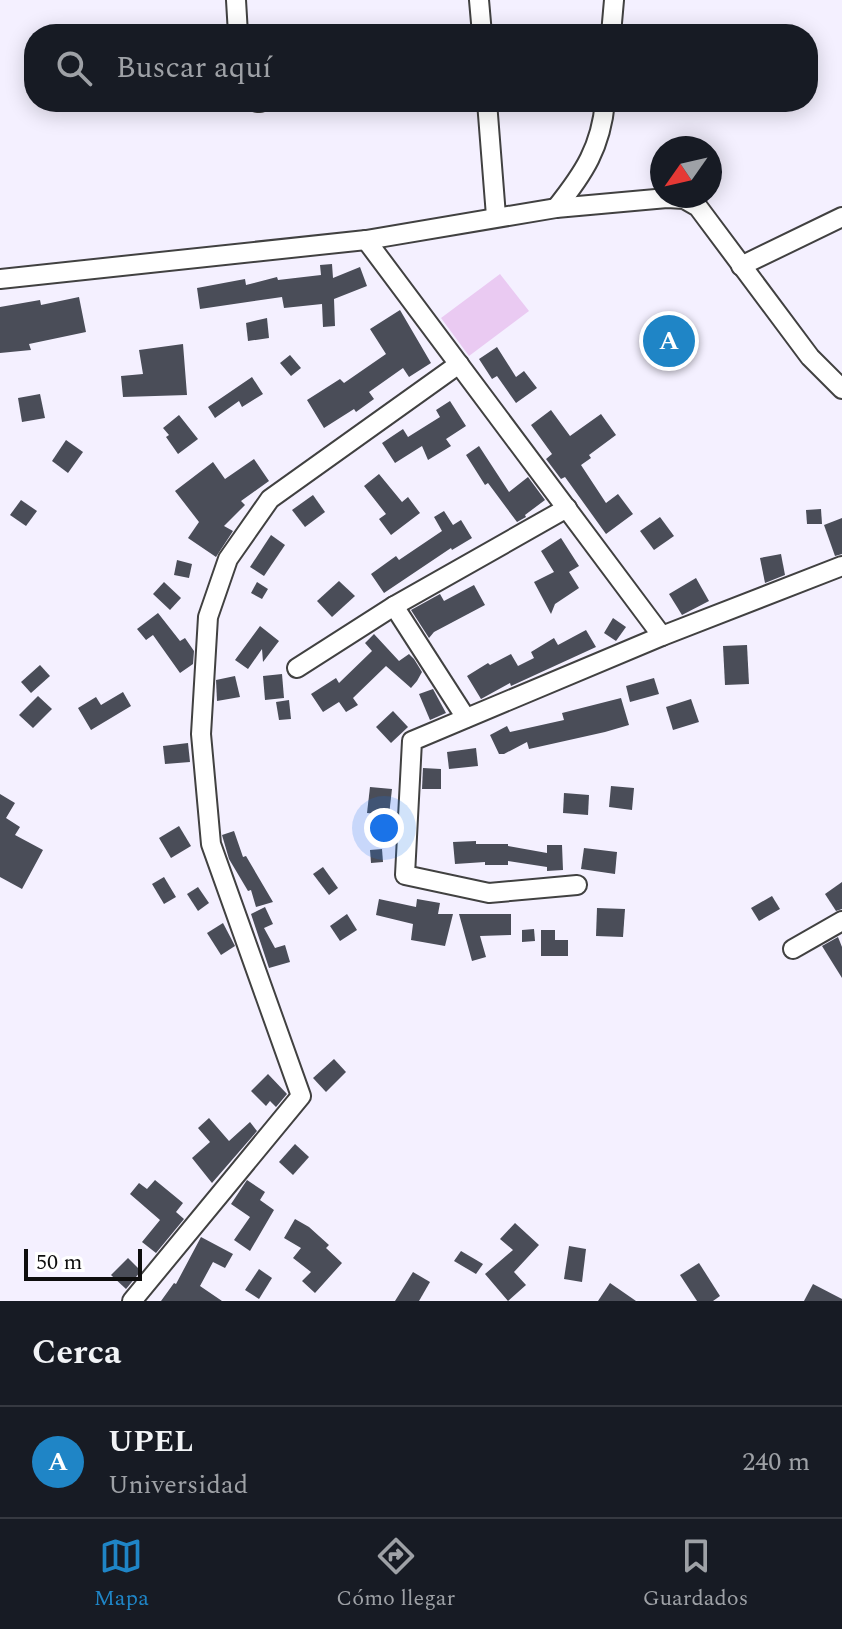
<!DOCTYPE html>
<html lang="es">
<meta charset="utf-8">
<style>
:root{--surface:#171b24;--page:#242831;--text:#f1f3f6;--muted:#9ea1a6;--line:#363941;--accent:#1f85c6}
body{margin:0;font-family:Spectral,serif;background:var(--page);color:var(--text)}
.compass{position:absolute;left:650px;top:136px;width:72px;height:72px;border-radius:50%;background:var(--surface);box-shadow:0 4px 20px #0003;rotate:236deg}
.scale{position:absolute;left:24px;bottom:20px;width:118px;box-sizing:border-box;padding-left:8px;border:4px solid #0e0e0e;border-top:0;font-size:22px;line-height:28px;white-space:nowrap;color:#0e0e0e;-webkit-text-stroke:6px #fff;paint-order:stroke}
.you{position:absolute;left:384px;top:828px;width:28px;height:28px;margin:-20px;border:6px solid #fff;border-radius:50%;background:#1a73e8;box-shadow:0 0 0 12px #1a73e833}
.badge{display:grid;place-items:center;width:52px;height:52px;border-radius:50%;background:var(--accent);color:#fff;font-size:26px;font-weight:700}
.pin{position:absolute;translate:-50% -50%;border:4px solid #fff;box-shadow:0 2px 8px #0006}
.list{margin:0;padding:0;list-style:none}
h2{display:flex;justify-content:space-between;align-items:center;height:104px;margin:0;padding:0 32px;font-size:34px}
h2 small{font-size:26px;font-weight:400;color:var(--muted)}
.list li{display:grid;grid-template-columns:52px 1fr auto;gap:24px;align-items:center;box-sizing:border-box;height:112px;padding:0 32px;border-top:2px solid var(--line)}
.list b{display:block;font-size:30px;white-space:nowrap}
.list p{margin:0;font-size:26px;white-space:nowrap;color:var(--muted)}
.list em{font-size:26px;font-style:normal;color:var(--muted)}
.icon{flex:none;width:44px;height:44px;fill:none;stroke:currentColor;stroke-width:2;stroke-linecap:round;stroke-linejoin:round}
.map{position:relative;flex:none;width:842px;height:1301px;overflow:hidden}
.search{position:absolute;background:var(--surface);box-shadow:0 4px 20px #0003;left:24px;right:24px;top:24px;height:88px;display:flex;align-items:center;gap:20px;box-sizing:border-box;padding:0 28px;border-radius:32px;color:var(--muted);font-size:30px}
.sheet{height:216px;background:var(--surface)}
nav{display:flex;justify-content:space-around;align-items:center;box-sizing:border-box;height:112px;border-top:2px solid var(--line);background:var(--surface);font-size:22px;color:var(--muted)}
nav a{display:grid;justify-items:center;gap:4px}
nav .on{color:var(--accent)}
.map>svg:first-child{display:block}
.pitch{fill:#eacaf2}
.building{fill:#4a4d58}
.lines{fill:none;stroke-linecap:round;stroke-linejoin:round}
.minor-casing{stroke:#414141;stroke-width:22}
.minor{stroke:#fff;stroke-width:18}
</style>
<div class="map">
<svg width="842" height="1301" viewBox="0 0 842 1301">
<rect width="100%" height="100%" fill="#f4f0ff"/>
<!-- pitch -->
<polygon class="pitch" points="500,274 529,311 469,356 441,318"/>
<!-- building -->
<g class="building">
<polygon points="332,264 333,278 360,267 367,286 334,299 335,326 323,327 322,304 284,308 282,297 200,309 197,288 245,279 246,285 277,277 278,280 321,275 320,265"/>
<polygon points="79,297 86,332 29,344 31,350 0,353 0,307 40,300 41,305"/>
<polygon points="400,310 431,363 409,377 403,368 369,392 374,399 356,412 354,409 324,428 307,400 340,379 344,383 386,354 370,329"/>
<polygon points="267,318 269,338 248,341 246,323"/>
<polygon points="183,344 187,395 123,397 121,376 143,374 139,350"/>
<polygon points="497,347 516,377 524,371 537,388 516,403 497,376 492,379 479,359"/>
<polygon points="290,355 301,368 291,376 280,363"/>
<polygon points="252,377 263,394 242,407 239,401 215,418 208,407"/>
<polygon points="40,394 45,418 22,422 18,398"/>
<polygon points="450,401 466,426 446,439 451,446 428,460 422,446 395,463 382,443 403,429 408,437 440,417 436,410"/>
<polygon points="551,410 570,436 601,414 616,435 589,455 591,458 581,465 606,503 618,494 633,514 606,534 565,477 561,479 546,459 552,454 531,425"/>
<polygon points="179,415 198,439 178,454 166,437 169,435 163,428"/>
<polygon points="66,440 83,452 68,473 52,461"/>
<polygon points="479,446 509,492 528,477 545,500 525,515 526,517 517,522 488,483 485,485 466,455"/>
<polygon points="254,459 269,481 241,501 245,505 224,526 233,531 216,557 188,538 199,522 175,491 213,462 225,479"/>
<polygon points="379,474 402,502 408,497 420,513 391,535 379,519 386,514 364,486"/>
<polygon points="313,495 325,512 305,527 292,510"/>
<polygon points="21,500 37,511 26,526 10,515"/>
<polygon points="821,509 822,524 807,524 806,510"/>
<polygon points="444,511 453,525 461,520 472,538 452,550 451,548 384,593 371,574 396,556 399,560 442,531 434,517"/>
<polygon points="660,517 674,536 654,550 640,531"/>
<polygon points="842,518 842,554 835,556 824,525"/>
<polygon points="271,535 285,545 264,576 250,567"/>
<polygon points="561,538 579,566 569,572 579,588 555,604 551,614 534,582 554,572 541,551"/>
<polygon points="781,554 785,575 765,583 760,558"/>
<polygon points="177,560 192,564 189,578 174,575"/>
<polygon points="696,578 709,601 682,615 669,594"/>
<polygon points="339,581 355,596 332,617 317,601"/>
<polygon points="164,582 181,598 170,610 153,594"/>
<polygon points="257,582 268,589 262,599 251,593"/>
<polygon points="474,585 485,605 434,632 429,638 411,610 440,594 444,601"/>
<polygon points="158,613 180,641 185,638 194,651 193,664 180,673 153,635 146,640 137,629"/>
<polygon points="613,618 626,627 616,641 604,633"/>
<polygon points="260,626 279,641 263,662 262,649 248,669 235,660"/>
<polygon points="586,630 596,647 511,686 510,683 481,699 467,676 488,663 490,665 511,654 518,666 534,658 531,652 554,638 558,645"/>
<polygon points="374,634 399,661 409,654 414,659 422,672 417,681 411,688 386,666 353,698 358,705 346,712 339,702 323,712 311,694 336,678 339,683 372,651 365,643"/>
<polygon points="747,645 749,684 725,685 723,646"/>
<polygon points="40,665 50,676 31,693 21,682"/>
<polygon points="282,674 284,698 265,700 263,676"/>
<polygon points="235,676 240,697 217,701 216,680"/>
<polygon points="654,678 659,694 630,702 626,686"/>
<polygon points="433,689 446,713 430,720 419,694"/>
<polygon points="123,692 131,706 91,730 78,708 96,697 101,705"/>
<polygon points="38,696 52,709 33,728 19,715"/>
<polygon points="621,698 629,725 605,732 529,749 527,742 504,754 499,754 490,735 507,726 510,732 564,720 562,713"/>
<polygon points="691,699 699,722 673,730 666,707"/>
<polygon points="289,700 291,719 279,720 276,702"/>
<polygon points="393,711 408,727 391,743 376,727"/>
<polygon points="188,743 190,762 165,764 163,746"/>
<polygon points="476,748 478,766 449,769 447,752"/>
<polygon points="423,768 441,769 441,789 422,789"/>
<polygon points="611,786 634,788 632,810 609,807"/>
<polygon points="370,787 392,789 389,815 367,813"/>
<polygon points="564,793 589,795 588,815 563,813"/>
<polygon points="0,794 15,803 6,818 20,827 15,835 43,850 22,889 0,877"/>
<polygon points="179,826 191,846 171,858 159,838"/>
<polygon points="234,831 243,857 246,856 273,902 256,907 251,890 248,891 229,859 222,835"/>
<polygon points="476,841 476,844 508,844 508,846 547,853 547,845 562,845 563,870 547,871 547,867 508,861 508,865 485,865 485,862 455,864 453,842"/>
<polygon points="584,848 617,852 615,874 581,869"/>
<polygon points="382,849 383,862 371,863 370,850"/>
<polygon points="323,867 338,888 329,895 313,874"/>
<polygon points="164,877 176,897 164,904 152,884"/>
<polygon points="842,882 842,909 836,911 825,894"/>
<polygon points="198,887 209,903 198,911 187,894"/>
<polygon points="772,896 780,909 759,921 751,908"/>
<polygon points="379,899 416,907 417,899 440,903 438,914 453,914 445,946 411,940 413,924 376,915"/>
<polygon points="265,907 273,924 264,928 275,948 285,945 290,962 269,968 251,914"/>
<polygon points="597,908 625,909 623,937 596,936"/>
<polygon points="347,914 357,930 340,941 330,926"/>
<polygon points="459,914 511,914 511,935 480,936 486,957 472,961"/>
<polygon points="223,923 235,946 221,955 207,933"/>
<polygon points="534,929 535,941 522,942 522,930"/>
<polygon points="541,930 555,930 555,940 568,940 568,956 541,956"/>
<polygon points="838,937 842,947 842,978 822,946"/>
<polygon points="334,1059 346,1072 326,1092 313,1078"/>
<polygon points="268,1074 287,1094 276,1107 270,1101 266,1106 251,1091"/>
<polygon points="209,1118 229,1141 250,1122 257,1131 212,1183 192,1158 210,1142 198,1128"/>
<polygon points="295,1144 309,1157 293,1175 279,1162"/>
<polygon points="155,1180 183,1203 176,1212 184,1219 156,1253 142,1242 160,1220 130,1194 139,1183 147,1189"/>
<polygon points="247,1180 265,1192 260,1200 274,1210 250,1251 234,1240 250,1217 231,1204"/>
<polygon points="295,1219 309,1227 329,1245 326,1248 342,1263 315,1293 302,1281 311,1272 293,1258 301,1248 284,1238"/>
<polygon points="515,1223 539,1245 514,1272 526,1285 508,1301 485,1274 513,1250 500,1239"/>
<polygon points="201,1237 233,1254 225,1268 213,1262 200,1286 222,1301 161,1301 174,1283 176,1284"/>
<polygon points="569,1246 586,1249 582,1282 564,1279"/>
<polygon points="461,1251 483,1264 476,1274 454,1261"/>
<polygon points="128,1258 141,1271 126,1289 111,1275"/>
<polygon points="699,1263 720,1296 713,1301 697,1301 680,1275"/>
<polygon points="259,1269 272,1278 259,1299 245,1290"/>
<polygon points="413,1272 430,1282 419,1301 395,1301"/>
<polygon points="610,1283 636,1301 598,1301"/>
<polygon points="813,1284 842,1299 842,1301 804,1301"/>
</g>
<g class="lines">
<!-- minor casing -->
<g class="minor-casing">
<g id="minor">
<polyline points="236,0 238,34"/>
<polyline points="479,0 482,34"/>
<polyline points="611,34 614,0"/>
<polyline points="257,102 260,102"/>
<polyline points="487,102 496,216"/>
<path d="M556,208c28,-35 45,-61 49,-106"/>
<polyline points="366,240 662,636"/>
<polyline points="741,266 842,217"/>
<polyline points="0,279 366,240 556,208 667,198 684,199 698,207 810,357 842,389"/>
<polyline points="394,606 466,718"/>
<polyline points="297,668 394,606 567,508"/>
<polyline points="577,885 489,893 405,875 412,741 662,636 842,566"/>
<polyline points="793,949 842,921"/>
<polyline points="132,1301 301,1096 211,844 201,734 208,617 228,559 270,499 459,364"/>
</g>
</g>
<!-- minor -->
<use href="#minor" class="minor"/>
</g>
</svg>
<svg class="compass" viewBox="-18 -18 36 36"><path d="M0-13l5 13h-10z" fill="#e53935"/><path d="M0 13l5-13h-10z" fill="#9ea1a6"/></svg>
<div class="scale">50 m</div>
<div class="you"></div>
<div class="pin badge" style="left:669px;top:341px">A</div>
<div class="search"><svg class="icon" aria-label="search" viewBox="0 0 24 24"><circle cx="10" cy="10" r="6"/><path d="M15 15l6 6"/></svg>Buscar aquí</div>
</div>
<section class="sheet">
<h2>Cerca<small></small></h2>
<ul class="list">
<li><span class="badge">A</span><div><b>UPEL</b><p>Universidad</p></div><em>240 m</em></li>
</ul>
</section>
<nav>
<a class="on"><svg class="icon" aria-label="map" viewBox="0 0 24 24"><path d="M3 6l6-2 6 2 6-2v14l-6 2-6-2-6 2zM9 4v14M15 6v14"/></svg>Mapa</a>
<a><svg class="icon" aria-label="directions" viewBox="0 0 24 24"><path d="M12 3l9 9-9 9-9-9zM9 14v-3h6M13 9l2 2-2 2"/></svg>Cómo llegar</a>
<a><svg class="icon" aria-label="saved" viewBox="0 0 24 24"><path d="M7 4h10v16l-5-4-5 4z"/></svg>Guardados</a>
</nav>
